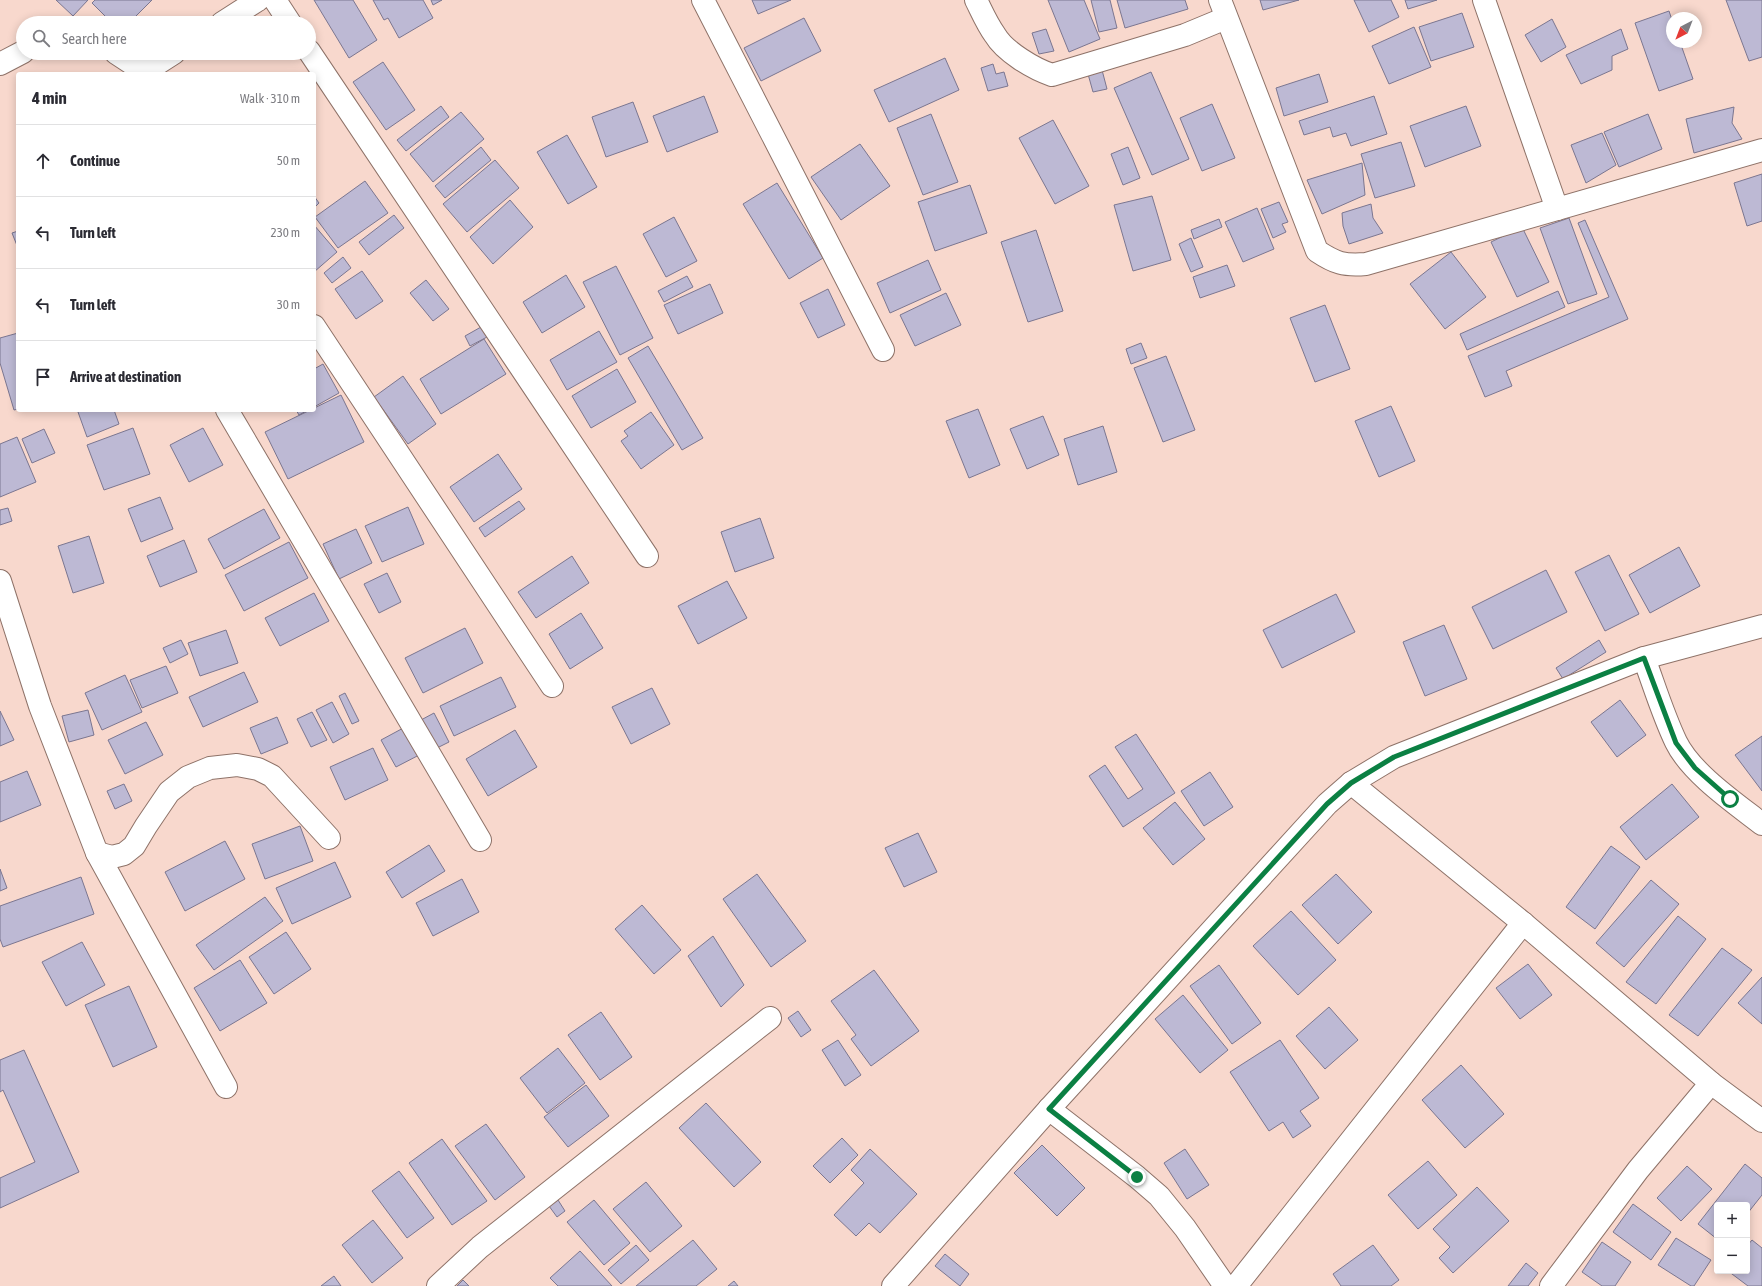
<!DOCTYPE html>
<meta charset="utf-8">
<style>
:root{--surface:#fff;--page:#f2f2f3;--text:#2b2b33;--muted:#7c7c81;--line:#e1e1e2}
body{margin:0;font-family:"Asap Condensed",sans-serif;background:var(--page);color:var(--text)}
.controls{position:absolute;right:12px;bottom:12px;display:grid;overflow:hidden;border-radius:4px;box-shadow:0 2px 10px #0003}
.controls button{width:36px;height:36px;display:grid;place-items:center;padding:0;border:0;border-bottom:1px solid var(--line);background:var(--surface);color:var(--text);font:20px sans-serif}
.compass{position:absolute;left:1666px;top:12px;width:36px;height:36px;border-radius:50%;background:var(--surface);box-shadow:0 2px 10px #0003;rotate:222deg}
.stop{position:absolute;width:12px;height:12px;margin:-9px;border:3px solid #0b8043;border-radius:50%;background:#fff}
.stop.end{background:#0b8043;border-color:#fff;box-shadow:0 1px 4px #0008}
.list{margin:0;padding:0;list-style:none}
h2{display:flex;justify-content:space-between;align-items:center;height:52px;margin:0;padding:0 16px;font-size:17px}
h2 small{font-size:13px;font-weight:400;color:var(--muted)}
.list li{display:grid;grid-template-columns:26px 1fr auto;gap:12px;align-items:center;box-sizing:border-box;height:72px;padding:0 16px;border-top:1px solid var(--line)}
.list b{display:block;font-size:15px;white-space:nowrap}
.list em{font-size:13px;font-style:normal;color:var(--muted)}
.icon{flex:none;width:22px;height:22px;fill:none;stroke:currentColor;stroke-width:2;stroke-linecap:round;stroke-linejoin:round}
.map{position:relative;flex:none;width:1762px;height:1286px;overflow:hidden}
.search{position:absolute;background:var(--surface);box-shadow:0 2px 10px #0003;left:16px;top:16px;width:300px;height:44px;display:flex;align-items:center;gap:10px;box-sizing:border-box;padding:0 14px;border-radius:22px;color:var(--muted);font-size:15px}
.panel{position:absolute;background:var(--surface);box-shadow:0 2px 10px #0003;left:16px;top:72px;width:300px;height:340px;border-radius:4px}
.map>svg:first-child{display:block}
.building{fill:#bdb9d4;stroke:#7b7690}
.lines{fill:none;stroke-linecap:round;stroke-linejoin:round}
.minor-casing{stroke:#8e7268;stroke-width:24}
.minor{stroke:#fff;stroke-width:22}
.route{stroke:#0b8043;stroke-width:5}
</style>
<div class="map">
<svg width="1762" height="1286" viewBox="0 0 1762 1286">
<rect width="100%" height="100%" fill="#f8d8cd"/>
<!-- building -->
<g class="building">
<polygon points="56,0 88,0 73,16"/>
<polygon points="95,0 152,0 129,23 112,23 92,3"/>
<polygon points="314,0 353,0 377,40 349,58"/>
<polygon points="373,0 423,0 433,18 399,38 388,18 384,20"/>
<polygon points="431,0 442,0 433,5"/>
<polygon points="752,0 791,0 758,14"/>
<polygon points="1048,0 1084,0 1100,39 1069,52"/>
<polygon points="1091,0 1110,0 1117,28 1099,32"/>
<polygon points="1117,0 1185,0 1188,9 1125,28"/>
<polygon points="1260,0 1299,0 1263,10"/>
<polygon points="1354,0 1391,0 1399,17 1369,32"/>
<polygon points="1405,0 1437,0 1408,9"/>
<polygon points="1726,0 1762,0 1762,57 1749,61"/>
<polygon points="1669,11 1672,20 1672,42 1680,42 1693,79 1659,91 1635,23"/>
<polygon points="1462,13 1474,47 1431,61 1419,27"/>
<polygon points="804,18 821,51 761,81 744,48"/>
<polygon points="1552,19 1566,47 1541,62 1525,35"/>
<polygon points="1414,27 1431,67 1389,84 1372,46"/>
<polygon points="1046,29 1054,51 1039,54 1032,33"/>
<polygon points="1621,29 1628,49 1612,56 1612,70 1581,84 1566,55"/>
<polygon points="945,58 959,90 889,122 874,90"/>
<polygon points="383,62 415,110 386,130 353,82"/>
<polygon points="993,64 996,74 1004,72 1008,86 988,91 981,68"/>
<polygon points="1102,70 1107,89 1093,92 1088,74"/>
<polygon points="1151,72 1189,159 1152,175 1114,88"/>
<polygon points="1319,74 1328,102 1284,116 1276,88"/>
<polygon points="704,96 718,132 667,152 653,116"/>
<polygon points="1374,96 1387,134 1351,146 1346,133 1333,137 1330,127 1304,135 1299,121"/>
<polygon points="633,102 648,142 606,157 592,117"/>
<polygon points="1212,104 1235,158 1202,171 1180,118"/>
<polygon points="441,106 449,117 406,151 397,140"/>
<polygon points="1466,106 1481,146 1425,167 1410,126"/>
<polygon points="1734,107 1732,123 1742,139 1694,153 1686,119"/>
<polygon points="461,112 484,139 433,182 410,154"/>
<polygon points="931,114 958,182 923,195 897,128"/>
<polygon points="1648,114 1662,149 1619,167 1604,132"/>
<polygon points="1053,120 1089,186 1055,204 1019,138"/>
<polygon points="1602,133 1616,165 1586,183 1571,145"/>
<polygon points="567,135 597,187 568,204 537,152"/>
<polygon points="1401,142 1415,186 1375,198 1361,154"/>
<polygon points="860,144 890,186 841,220 811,177"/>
<polygon points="481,147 491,160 445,198 435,186"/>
<polygon points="1128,147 1140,178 1123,185 1111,154"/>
<polygon points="495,160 519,188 467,232 443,204"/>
<polygon points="1362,163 1365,195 1322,214 1307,180"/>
<polygon points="1762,174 1762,221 1747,226 1734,183"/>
<polygon points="365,181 388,213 338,248 315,217"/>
<polygon points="777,183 823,258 789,279 743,204"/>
<polygon points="970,185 987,233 935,251 918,202"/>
<polygon points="314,196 319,203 314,208"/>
<polygon points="1152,196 1171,260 1133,271 1114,205"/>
<polygon points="510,200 533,227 493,264 470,237"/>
<polygon points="1279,202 1288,222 1282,224 1286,232 1273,238 1261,209"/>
<polygon points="1371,204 1373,218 1383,233 1349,244 1343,226 1342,213"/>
<polygon points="1257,208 1274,249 1243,262 1225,222"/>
<polygon points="394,215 404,228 369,255 359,242"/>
<polygon points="674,217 697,261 666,277 643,234"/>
<polygon points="1569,218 1597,294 1568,304 1540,228"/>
<polygon points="1219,219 1222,227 1194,239 1191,230"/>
<polygon points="1585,220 1628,319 1506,371 1512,386 1485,397 1468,356 1609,297 1578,223"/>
<polygon points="314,225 337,252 314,272"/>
<polygon points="1522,227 1549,282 1517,297 1491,242"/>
<polygon points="1036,230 1063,311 1028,322 1001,242"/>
<polygon points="18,231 18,248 12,233"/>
<polygon points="1191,238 1203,267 1191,272 1179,244"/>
<polygon points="1451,252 1486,297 1445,329 1410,284"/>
<polygon points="343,257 351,268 332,283 324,273"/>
<polygon points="928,260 941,290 890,313 877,283"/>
<polygon points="1227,265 1235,286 1200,298 1193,277"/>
<polygon points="616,266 653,338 620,355 583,282"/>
<polygon points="362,271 383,301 356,319 335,289"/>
<polygon points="566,275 585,307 542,333 523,302"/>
<polygon points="687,276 693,287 664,302 658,291"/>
<polygon points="426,280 449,309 433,321 410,293"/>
<polygon points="710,284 723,313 678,334 664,305"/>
<polygon points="828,289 845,325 818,338 800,303"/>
<polygon points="1558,291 1565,307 1467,350 1460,334"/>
<polygon points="946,293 961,325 915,346 900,315"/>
<polygon points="1325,305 1350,369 1315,382 1290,318"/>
<polygon points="481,327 487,337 470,346 465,336"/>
<polygon points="599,331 617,362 567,390 550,360"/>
<polygon points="18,333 18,409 14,410 0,363 0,338"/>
<polygon points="484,339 506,374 441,414 420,379"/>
<polygon points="1141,343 1147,358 1131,364 1126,349"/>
<polygon points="648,346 703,438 682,450 628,358"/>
<polygon points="1166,356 1195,430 1163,442 1134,368"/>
<polygon points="323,364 339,393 314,407 314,369"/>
<polygon points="617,369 636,402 591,428 572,396"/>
<polygon points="403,376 436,424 408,444 374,397"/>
<polygon points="341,395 364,442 288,479 265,432"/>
<polygon points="1391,406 1415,461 1379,477 1355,421"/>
<polygon points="978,409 1000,465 969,478 946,421"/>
<polygon points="83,410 114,410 119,424 87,437 78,412"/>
<polygon points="296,410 308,410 299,415"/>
<polygon points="651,412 674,445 641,469 621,441 628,436 624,431"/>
<polygon points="1043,416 1059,455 1027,469 1010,429"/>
<polygon points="1103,426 1117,472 1078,485 1064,439"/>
<polygon points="133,428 150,474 104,490 87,445"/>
<polygon points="203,428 223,465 189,482 170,445"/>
<polygon points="44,429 55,453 32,463 22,439"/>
<polygon points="17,437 36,482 0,497 0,444"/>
<polygon points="498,454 522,489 474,522 450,487"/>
<polygon points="160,497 173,529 141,542 128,509"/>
<polygon points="519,501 525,509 485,537 479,528"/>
<polygon points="408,507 424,544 382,562 365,526"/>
<polygon points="8,508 12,521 0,525 0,510"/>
<polygon points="264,509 280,538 224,569 208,539"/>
<polygon points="760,518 774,558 735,572 721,532"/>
<polygon points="356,529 372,563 339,579 323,544"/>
<polygon points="89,536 104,583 73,593 58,546"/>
<polygon points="184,540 197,572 160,587 147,556"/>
<polygon points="289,542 308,578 244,611 225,575"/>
<polygon points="1679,547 1700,586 1650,613 1629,575"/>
<polygon points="1609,555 1639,614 1605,631 1575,572"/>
<polygon points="572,556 589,583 536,618 518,592"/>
<polygon points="1546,570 1567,612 1493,649 1472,607"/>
<polygon points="387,573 401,602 379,613 364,584"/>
<polygon points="727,581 747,618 698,644 678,606"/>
<polygon points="314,593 329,621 280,646 265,618"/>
<polygon points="1336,594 1355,632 1282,668 1263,630"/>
<polygon points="581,613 603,648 570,669 549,634"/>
<polygon points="1444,625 1467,679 1425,696 1403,642"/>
<polygon points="465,628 483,663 423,693 405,658"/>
<polygon points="226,630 238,663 200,676 188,643"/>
<polygon points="181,640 188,654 170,663 163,648"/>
<polygon points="1599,640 1606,652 1563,679 1556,668"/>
<polygon points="166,666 178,693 142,708 130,680"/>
<polygon points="244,672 258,702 203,727 189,697"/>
<polygon points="125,675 142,712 102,730 85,693"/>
<polygon points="501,677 516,707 454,736 440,706"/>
<polygon points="652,688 670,724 631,744 612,707"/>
<polygon points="345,693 359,721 352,724 339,696"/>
<polygon points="1620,700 1646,735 1617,757 1591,722"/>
<polygon points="332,702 349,734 333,743 316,710"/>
<polygon points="88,710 94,735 69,742 62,716"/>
<polygon points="0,711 14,740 0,746"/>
<polygon points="312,712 327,740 311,747 297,719"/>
<polygon points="434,713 449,742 435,749 421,720"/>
<polygon points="277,717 288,743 261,754 250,728"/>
<polygon points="146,722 163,755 125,774 108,740"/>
<polygon points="407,726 423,753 396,767 381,740"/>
<polygon points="515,730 537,767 488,796 466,759"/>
<polygon points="1136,734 1175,793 1123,827 1089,776 1105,765 1128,799 1143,789 1115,747"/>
<polygon points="1762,736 1762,791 1735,755"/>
<polygon points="373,748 388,780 345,800 330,767"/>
<polygon points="27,771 41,805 0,822 0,782"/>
<polygon points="1210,772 1233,807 1204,826 1181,791"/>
<polygon points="124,784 132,801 115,809 107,791"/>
<polygon points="1672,784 1699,817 1646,860 1620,827"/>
<polygon points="1175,802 1205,839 1173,865 1143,828"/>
<polygon points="300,826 313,861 265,879 252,844"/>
<polygon points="918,833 937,872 904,887 885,848"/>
<polygon points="225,841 245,879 185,911 165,872"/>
<polygon points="429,845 445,871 402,898 386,872"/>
<polygon points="1611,846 1640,867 1595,929 1566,907"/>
<polygon points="335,862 351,897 292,924 276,888"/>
<polygon points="0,869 7,888 0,891"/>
<polygon points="757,874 806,941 771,967 723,899"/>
<polygon points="1336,874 1372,912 1338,944 1302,905"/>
<polygon points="81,877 94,914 3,947 0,939 0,906"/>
<polygon points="462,879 479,912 433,936 416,903"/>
<polygon points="1651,880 1679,904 1624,967 1596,943"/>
<polygon points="265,897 283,921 214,970 196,945"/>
<polygon points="642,905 681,950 654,974 615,929"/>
<polygon points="1291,911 1336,960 1298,995 1253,946"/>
<polygon points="1678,916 1706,939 1656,1004 1626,982"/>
<polygon points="286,932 311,969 274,994 249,957"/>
<polygon points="713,936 744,985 721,1007 688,956"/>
<polygon points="82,942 105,985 66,1006 42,962"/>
<polygon points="1722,948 1752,970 1698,1036 1669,1015"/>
<polygon points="240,960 267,1003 220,1031 194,988"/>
<polygon points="1528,964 1552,995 1520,1019 1496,988"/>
<polygon points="1219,965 1261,1023 1232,1044 1190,986"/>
<polygon points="874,970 919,1031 871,1066 851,1039 856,1035 831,1001"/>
<polygon points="1762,977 1762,1024 1738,1003"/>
<polygon points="129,986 157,1047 113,1067 85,1005"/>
<polygon points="1183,995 1228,1050 1200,1073 1155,1019"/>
<polygon points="1329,1007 1358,1040 1325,1069 1296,1036"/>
<polygon points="798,1011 811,1030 801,1037 788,1018"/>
<polygon points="601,1012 632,1057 600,1080 568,1035"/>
<polygon points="838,1040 861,1075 845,1086 822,1050"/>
<polygon points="1280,1040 1319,1098 1300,1111 1311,1126 1293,1138 1283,1122 1269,1131 1230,1072"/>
<polygon points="558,1048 585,1083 547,1113 520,1078"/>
<polygon points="24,1050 79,1172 0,1208 0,1178 35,1162 3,1090 0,1092 0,1060"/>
<polygon points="1461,1065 1504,1114 1465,1148 1422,1100"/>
<polygon points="586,1085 609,1116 568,1147 544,1117"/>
<polygon points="706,1103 761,1162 734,1187 679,1128"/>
<polygon points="486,1124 525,1177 495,1200 455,1146"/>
<polygon points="842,1138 858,1155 830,1183 813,1166"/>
<polygon points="442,1139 487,1201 452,1225 409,1163"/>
<polygon points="1042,1145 1085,1188 1057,1216 1014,1173"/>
<polygon points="870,1149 917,1194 880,1233 869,1223 856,1236 834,1215 864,1183 851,1170"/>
<polygon points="1185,1149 1209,1185 1187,1199 1164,1163"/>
<polygon points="1428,1161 1457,1195 1418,1229 1388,1195"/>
<polygon points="1745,1164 1762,1178 1762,1195 1747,1214 1747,1205 1717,1205 1717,1239 1698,1224"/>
<polygon points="1687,1166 1712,1189 1681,1221 1657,1198"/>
<polygon points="399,1171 434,1218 407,1238 372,1191"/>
<polygon points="646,1182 682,1226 650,1252 613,1209"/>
<polygon points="1477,1187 1509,1221 1453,1273 1439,1258 1450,1247 1433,1229"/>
<polygon points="558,1200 565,1211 557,1217 549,1206"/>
<polygon points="594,1200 630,1243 604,1265 567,1222"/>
<polygon points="1633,1204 1671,1232 1651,1260 1613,1232"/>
<polygon points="373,1220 403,1258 372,1283 342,1245"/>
<polygon points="1676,1238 1711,1260 1694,1286 1691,1286 1658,1265"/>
<polygon points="693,1240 717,1269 696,1286 636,1286"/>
<polygon points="1752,1240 1762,1248 1762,1286 1748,1286 1728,1271 1747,1271 1747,1246"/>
<polygon points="1602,1242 1631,1262 1615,1286 1602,1286 1582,1272"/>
<polygon points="636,1245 649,1260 621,1284 608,1270"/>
<polygon points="1373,1245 1399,1280 1391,1286 1341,1286 1333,1274"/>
<polygon points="580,1251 612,1286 558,1286 550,1278"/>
<polygon points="945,1254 969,1274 960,1286 935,1266"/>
<polygon points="1526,1263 1538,1273 1528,1286 1508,1286"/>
<polygon points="334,1276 341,1286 321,1286"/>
<polygon points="463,1280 469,1286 457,1286"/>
<polygon points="734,1281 738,1286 728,1286"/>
</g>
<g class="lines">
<!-- minor casing -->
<g class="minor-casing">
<g id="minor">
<polyline points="275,0 290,23"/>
<polyline points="703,0 883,350"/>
<path d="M976,0c6,12 11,24 19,35 10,17 39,34 57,40l133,-40 41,-17"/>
<path d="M1220,0l97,251c18,12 27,15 49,13l396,-114"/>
<polyline points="1484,0 1557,209"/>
<polyline points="222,23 258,0"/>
<polyline points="309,51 647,556"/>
<polyline points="116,53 148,74"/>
<polyline points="0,64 23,52"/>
<polyline points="146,71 174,53"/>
<polyline points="314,326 552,686"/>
<polyline points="227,410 480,840"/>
<polyline points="0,581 40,706 97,853 226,1087"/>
<path d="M1644,658c10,27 19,57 32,84 15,31 59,61 86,82"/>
<polyline points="1351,783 1523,923 1711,1083 1762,1121"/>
<polyline points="97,853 112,857 124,854 134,846 146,826 169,792 188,777 210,768 237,765 258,769 272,776 329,838"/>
<polyline points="1049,1109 1137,1177 1159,1196 1185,1228 1225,1286"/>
<polyline points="438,1286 480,1247 770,1018"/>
<polyline points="893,1286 1049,1109 1327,804 1351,783 1394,757 1644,658 1762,626"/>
<polyline points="1236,1286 1523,923"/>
<polyline points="1551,1286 1638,1170 1711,1083"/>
</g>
</g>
<!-- minor -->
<use href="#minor" class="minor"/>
</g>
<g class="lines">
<!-- route -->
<polyline class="route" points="1137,1177 1049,1109 1327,804 1351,783 1394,757 1644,658 1676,743 1695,768 1730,799"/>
</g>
</svg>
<div class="controls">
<button>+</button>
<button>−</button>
</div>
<svg class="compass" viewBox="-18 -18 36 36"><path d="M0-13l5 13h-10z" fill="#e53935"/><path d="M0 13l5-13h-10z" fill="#7c7c81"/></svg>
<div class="stop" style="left:1730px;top:799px"></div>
<div class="stop end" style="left:1137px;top:1177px"></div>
<div class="search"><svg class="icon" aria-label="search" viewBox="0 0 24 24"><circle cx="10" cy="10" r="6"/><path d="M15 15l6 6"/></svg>Search here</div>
<section class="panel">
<h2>4 min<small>Walk · 310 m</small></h2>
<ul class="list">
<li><svg class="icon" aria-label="ahead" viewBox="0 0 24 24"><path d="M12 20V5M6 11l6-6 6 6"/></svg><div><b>Continue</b></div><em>50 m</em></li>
<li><svg class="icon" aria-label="left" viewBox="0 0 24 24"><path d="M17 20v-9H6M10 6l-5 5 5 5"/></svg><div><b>Turn left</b></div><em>230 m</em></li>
<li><svg class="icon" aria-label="left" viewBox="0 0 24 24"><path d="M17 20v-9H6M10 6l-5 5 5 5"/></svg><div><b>Turn left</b></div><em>30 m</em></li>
<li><svg class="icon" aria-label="arrive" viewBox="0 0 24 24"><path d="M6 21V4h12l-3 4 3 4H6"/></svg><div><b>Arrive at destination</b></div></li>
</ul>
</section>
</div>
